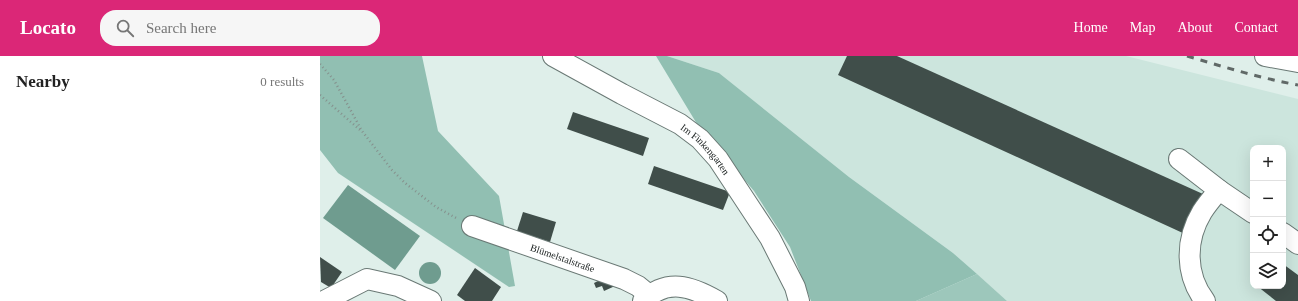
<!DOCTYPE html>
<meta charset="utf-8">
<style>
:root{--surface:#fff;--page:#f6f6f6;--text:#222;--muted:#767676;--line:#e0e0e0;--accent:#db2777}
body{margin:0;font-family:"Times New Roman",serif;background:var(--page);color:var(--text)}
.controls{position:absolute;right:12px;bottom:12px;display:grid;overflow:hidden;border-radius:8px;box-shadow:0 4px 16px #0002}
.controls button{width:36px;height:36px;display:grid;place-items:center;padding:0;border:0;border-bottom:1px solid var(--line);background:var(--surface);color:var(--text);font:20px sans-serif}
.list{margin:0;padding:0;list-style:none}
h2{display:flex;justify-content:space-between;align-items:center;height:52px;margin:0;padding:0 16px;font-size:17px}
h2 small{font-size:13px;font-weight:400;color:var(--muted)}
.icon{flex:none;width:22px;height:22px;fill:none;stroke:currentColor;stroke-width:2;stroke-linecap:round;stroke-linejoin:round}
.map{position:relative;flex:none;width:978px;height:245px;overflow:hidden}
header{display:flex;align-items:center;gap:24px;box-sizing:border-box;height:56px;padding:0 20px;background:var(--accent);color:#fff}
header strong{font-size:19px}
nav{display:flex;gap:22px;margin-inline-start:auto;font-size:14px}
.search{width:280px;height:36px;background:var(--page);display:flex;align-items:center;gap:10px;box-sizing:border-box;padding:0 14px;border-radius:16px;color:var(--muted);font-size:15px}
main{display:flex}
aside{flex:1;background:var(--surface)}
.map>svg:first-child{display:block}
.built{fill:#cce5dd;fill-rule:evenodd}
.green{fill:#9dc7bb}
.forest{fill:#91bfb2}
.water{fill:#6f9c8f}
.building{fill:#404e4a}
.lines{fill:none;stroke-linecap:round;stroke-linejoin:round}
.minor-casing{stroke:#6a7975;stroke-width:22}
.path{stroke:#85918d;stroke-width:2.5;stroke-dasharray:1 3;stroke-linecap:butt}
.minor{stroke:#fff;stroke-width:20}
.rail{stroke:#606967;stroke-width:3;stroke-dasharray:7 7;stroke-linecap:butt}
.labels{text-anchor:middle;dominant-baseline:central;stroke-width:4;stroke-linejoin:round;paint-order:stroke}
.street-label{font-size:10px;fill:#1b2120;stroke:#fff}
</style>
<header>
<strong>Locato</strong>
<div class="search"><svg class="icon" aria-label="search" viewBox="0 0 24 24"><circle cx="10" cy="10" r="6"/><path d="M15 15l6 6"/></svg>Search here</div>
<nav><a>Home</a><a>Map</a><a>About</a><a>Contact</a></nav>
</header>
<main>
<aside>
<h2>Nearby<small>0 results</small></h2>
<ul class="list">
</ul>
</aside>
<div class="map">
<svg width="978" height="245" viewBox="0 0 978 245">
<rect width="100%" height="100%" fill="#dfefea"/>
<!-- built -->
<path class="built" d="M347,0h459l172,43v202h-291l-54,-48 -104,-76 -130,-104zM933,92h30v138h-30z"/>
<!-- green -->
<polygon class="green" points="657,218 687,245 596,245"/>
<!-- forest -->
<g class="forest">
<polygon points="0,0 102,0 118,75 179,140 195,230 189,231 18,117 0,94"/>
<polygon points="336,0 347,0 399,17 529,121 633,197 657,218 596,245 491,245 470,191 434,135 377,68"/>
</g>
<!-- water -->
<g class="water">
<polygon points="28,129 100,180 75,214 3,162"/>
<circle cx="110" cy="217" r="11"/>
</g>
<!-- building -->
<g class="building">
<polygon points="527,0 577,0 883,138 865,178 518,19"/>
<polygon points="253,56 329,82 323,100 247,73"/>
<polygon points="334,110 410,136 403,154 328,128"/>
<polygon points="203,156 236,166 230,186 197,175"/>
<polygon points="0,201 22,216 11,232 1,226"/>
<polygon points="963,208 978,219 978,245 956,245 937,230 963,230"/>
<polygon points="155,212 181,231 172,245 145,245 137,239"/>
<polygon points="284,222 286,227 292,225 295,230 284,235 282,230 276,232 274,227"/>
</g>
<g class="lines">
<!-- minor casing -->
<g class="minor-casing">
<g id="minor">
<path id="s1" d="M233,0l69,38 58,30 20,15 18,20 52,79 25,49 4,14"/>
<polyline points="945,0 978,6"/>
<polyline points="859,103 899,134"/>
<path id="s2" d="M152,170l152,53 14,7 11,9"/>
<polyline points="963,177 978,188"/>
<polyline points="4,245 47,223 78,230 111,245"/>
<path d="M323,245c24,-23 48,-15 74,0"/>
<path d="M885,245c-20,-26 -20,-61 -3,-89 5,-8 11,-15 17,-22l34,23"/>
</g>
</g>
<!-- path -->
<g class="path">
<polyline points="0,8 14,24 42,75 72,114 85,127 116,151 138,163"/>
<polyline points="0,39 40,74"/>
</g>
<!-- minor -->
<use href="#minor" class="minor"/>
<!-- rail -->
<path class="rail" d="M867,0c37,11 73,22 111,29"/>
</g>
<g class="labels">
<!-- street labels -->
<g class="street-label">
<text stroke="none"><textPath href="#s1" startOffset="180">Im Finkengarten</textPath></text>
<text stroke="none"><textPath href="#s2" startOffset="96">Blümelstalstraße</textPath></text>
</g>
</g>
</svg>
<div class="controls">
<button>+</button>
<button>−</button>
<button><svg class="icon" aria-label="locate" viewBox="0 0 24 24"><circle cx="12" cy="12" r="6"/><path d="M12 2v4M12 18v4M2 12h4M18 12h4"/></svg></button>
<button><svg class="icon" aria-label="layers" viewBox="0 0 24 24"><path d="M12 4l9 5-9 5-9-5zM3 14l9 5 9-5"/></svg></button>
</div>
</div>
</main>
